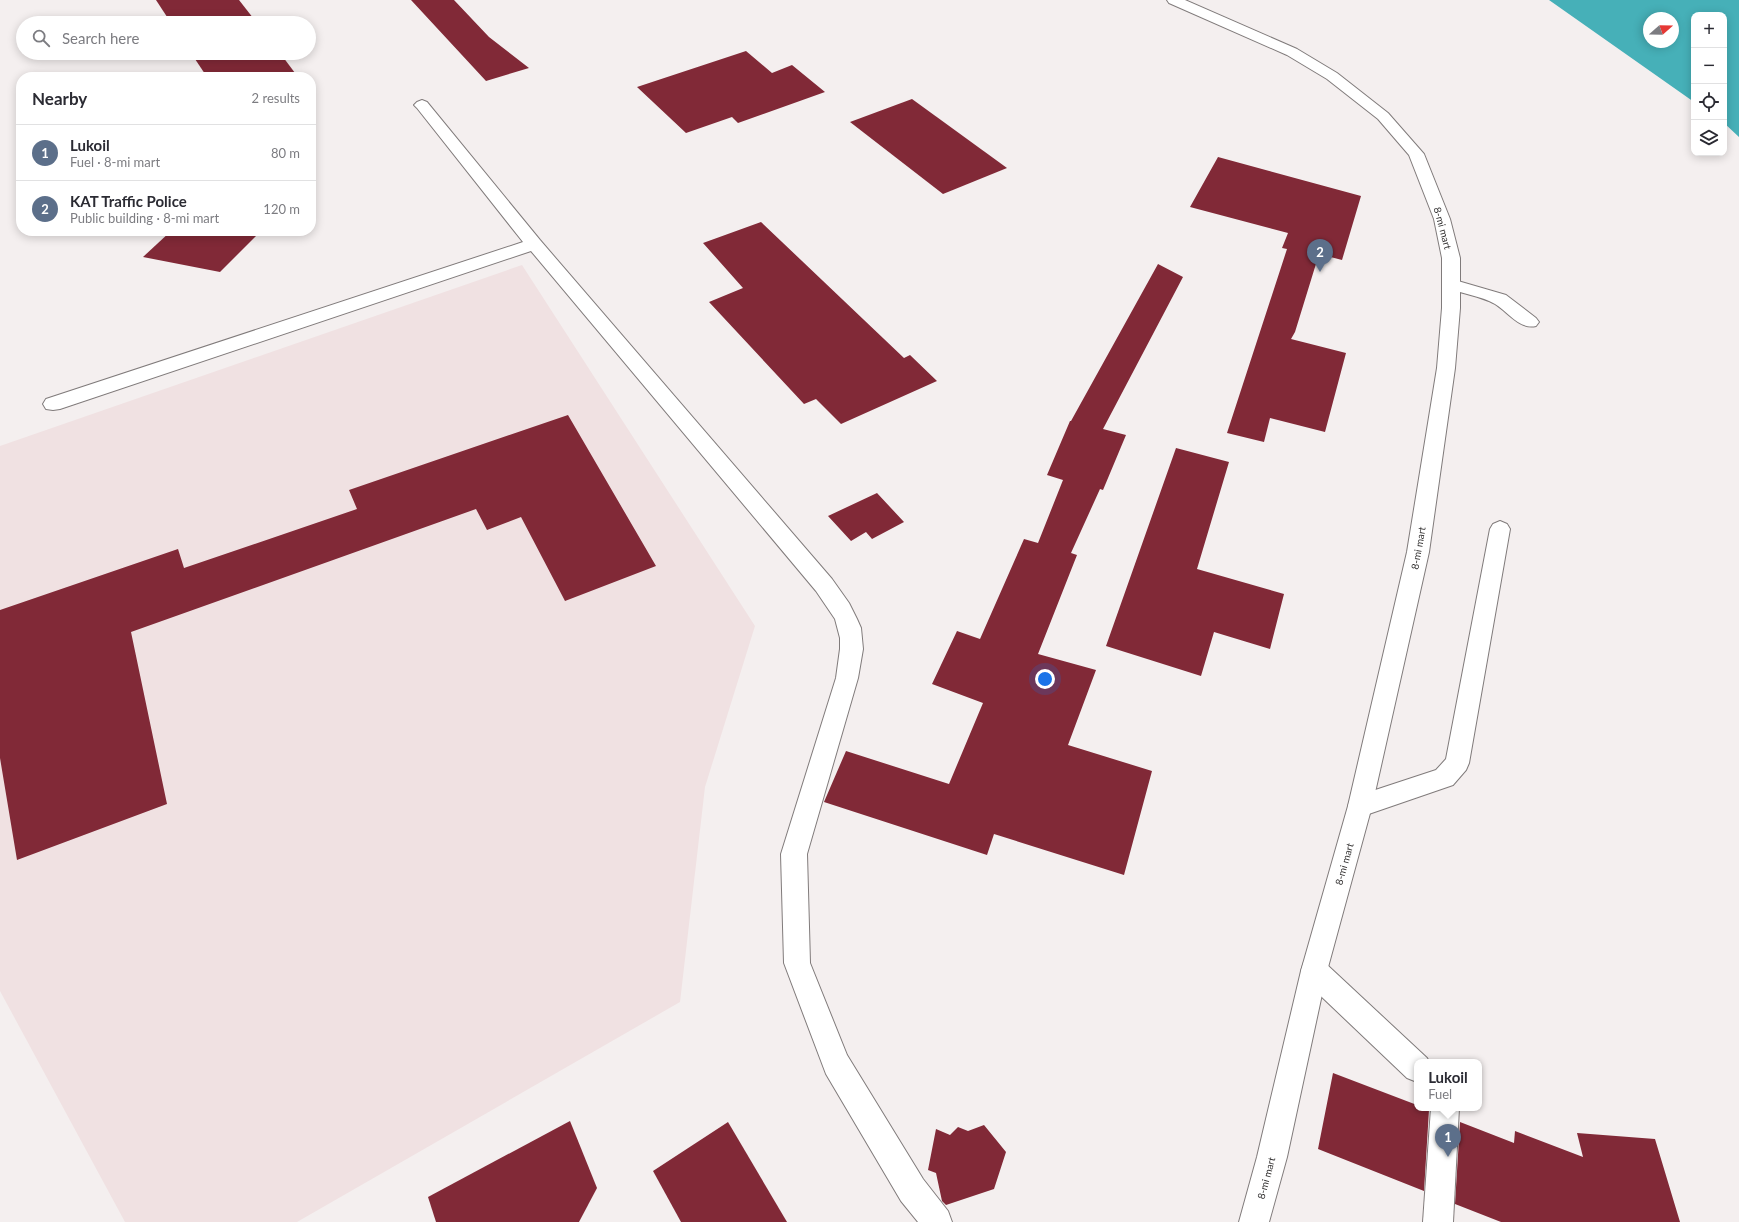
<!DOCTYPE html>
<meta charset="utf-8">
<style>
:root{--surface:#fff;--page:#f7f7f7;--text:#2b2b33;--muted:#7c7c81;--line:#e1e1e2;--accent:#347c82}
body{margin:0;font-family:Lato,sans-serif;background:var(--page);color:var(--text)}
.controls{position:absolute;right:12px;top:12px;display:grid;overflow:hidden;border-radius:8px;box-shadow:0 2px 10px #0003}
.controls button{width:36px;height:36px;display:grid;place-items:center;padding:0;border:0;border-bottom:1px solid var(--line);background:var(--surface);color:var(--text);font:20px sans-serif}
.compass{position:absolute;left:1643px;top:12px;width:36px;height:36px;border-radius:50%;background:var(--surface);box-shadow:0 2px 10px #0003;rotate:70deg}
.you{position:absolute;left:1045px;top:679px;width:14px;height:14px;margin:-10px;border:3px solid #fff;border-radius:50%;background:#1a73e8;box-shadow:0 0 0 6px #1a73e833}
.badge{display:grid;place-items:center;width:26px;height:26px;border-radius:50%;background:var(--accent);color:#fff;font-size:13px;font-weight:700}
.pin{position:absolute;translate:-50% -33px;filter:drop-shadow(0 1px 2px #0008)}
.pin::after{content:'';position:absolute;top:21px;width:14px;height:12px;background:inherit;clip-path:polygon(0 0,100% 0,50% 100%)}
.popup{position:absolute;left:1414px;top:1059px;width:68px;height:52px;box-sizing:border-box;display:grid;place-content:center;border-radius:8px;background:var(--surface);filter:drop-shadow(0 1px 3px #0005);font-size:13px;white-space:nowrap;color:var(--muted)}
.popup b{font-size:15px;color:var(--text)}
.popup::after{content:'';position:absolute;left:50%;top:100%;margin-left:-8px;border:8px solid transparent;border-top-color:var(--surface)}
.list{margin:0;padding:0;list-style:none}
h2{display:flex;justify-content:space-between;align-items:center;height:52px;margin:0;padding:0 16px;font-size:17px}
h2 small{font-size:13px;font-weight:400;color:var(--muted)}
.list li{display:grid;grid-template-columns:26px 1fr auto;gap:12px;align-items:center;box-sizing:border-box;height:56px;padding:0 16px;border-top:1px solid var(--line)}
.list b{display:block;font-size:15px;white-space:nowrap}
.list p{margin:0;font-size:13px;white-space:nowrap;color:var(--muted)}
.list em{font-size:13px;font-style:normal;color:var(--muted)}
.icon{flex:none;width:22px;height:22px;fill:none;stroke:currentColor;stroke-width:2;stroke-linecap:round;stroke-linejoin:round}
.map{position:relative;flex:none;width:1739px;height:1222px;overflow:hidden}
.search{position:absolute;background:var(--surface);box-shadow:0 2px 10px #0003;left:16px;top:16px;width:300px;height:44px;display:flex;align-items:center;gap:10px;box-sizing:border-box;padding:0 14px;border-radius:22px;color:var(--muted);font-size:15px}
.panel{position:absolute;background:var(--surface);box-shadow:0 2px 10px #0003;left:16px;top:72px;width:300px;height:164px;border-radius:16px}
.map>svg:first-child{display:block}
.built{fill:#f0e1e2}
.water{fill:#46b0b8;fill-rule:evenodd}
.building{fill:#812937}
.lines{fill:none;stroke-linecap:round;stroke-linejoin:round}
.minor-casing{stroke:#807b7b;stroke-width:2}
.major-casing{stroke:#807b7b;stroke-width:2}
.minor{fill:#fff;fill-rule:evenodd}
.major{fill:#fff;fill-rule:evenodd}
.labels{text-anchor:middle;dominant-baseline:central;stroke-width:4;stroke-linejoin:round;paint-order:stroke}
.street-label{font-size:10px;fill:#333131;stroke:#fff}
</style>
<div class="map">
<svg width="1739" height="1222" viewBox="0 0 1739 1222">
<rect width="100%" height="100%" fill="#f4efef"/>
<!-- built -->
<polygon class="built" points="522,265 755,626 705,787 680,1002 297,1222 125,1222 0,991 0,446"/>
<!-- water -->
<path class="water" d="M1549,0h190v137l-15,-14v-108h-30v87zM1649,18h24v24h-24z"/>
<!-- building -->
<g class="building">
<polygon points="156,0 239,0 257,23 171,23"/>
<polygon points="411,0 454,0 489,37 529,68 486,81"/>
<polygon points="746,51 772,73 792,65 825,92 738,123 732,117 686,133 637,87"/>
<polygon points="191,53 280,53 298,77 207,77"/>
<polygon points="912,99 1007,168 943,194 850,122"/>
<polygon points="1218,157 1361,196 1342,260 1319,254 1295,332 1291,339 1346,353 1325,432 1270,418 1264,442 1227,433 1287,249 1282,248 1288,233 1190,207"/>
<polygon points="761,222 904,358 910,355 937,381 841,424 816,399 804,404 709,302 743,288 703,243"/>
<polygon points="171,231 261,231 220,272 143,257"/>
<polygon points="1158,264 1183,277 1103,429 1126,435 1103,490 1100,489 1071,553 1077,555 1038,654 1096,670 1068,745 1152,771 1124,875 994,834 987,855 824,802 846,751 949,784 983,703 932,684 957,631 980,639 1024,539 1038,543 1063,480 1047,475 1070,421 1071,421"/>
<polygon points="568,415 656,566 565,601 521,517 487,530 476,509 131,632 167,804 17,860 0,758 0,610 178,549 184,568 357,509 349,490"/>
<polygon points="1176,448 1229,462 1197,569 1284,594 1270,649 1214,632 1201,676 1106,646"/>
<polygon points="877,493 904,522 872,539 866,532 851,541 828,516"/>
<polygon points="1333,1073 1417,1105 1417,1108 1429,1110 1424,1191 1318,1149"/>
<polygon points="570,1121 597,1188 579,1222 436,1222 428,1197"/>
<polygon points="728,1122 787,1222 681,1222 653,1171"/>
<polygon points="1460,1122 1514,1143 1515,1131 1583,1157 1577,1133 1655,1139 1680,1222 1501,1222 1455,1204"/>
<polygon points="984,1125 1006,1152 994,1189 946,1205 942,1201 936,1173 928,1170 936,1129 950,1135 958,1127 968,1131"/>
</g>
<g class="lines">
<!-- minor casing -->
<g class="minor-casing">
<g id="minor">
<polygon points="422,100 427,102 540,240 832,579 849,603 857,619 861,628 863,649 858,678 807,854 810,963 847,1055 923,1179 948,1211 952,1222 918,1222 901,1201 826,1074 784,963 781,854 836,678 840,649 840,638 835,619 816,591 531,251 60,409 53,410 46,409 43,404 46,399 523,242 417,108 414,105 417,102"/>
<path d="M1451,279l55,16 30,23 3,4 -3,4c-16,4 -28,-14 -41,-22 -11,-7 -37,-12 -50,-16l-3,-4 3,-4z"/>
<polygon points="1500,521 1507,524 1510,529 1469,763 1466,770 1453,785 1360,817 1351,814 1348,806 1351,798 1436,770 1446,759 1490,529 1493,524"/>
<polygon points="1314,958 1324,962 1427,1058 1429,1062 1417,1062 1417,1082 1407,1078 1304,980 1301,971 1304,962"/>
<polygon points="1431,1108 1459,1108 1453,1222 1423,1222"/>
</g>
</g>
<!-- major casing -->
<g class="major-casing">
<polygon id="major" points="1167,0 1185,0 1297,49 1337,73 1388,113 1424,154 1450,219 1460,258 1460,308 1455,368 1429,552 1372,806 1327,971 1287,1157 1269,1222 1239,1222 1257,1157 1301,971 1348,806 1407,552 1437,368 1442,308 1442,258 1434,219 1409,155 1378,119 1327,79 1287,55 1169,3"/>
</g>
<!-- minor -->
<use href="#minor" class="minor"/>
<!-- major -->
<use href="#major" class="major"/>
</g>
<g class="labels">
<!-- street labels -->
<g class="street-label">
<text transform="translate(1443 228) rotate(75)">8-mi mart</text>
<text transform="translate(1418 548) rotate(-80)">8-mi mart</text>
<text transform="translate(1344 864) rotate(-74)">8-mi mart</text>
<text transform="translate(1266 1178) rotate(-75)">8-mi mart</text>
</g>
</g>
</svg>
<div class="controls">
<button>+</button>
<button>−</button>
<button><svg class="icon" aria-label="locate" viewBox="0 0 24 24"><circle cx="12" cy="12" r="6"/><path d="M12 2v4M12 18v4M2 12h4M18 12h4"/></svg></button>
<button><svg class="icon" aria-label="layers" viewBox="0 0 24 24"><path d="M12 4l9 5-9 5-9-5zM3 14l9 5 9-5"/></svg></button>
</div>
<svg class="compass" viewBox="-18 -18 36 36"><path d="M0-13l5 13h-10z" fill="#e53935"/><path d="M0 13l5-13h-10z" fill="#7c7c81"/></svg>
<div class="you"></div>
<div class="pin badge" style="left:1448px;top:1157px;background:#5c6f8a">1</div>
<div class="popup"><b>Lukoil</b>Fuel</div>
<div class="pin badge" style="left:1320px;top:272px;background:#5c6f8a">2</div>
<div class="search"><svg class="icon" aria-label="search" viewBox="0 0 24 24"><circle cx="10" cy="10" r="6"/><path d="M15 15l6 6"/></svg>Search here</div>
<section class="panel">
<h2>Nearby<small>2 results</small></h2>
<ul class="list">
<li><span class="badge" style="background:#5c6f8a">1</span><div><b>Lukoil</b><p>Fuel · 8-mi mart</p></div><em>80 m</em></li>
<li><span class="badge" style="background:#5c6f8a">2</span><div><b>KAT Traffic Police</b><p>Public building · 8-mi mart</p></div><em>120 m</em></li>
</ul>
</section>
</div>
